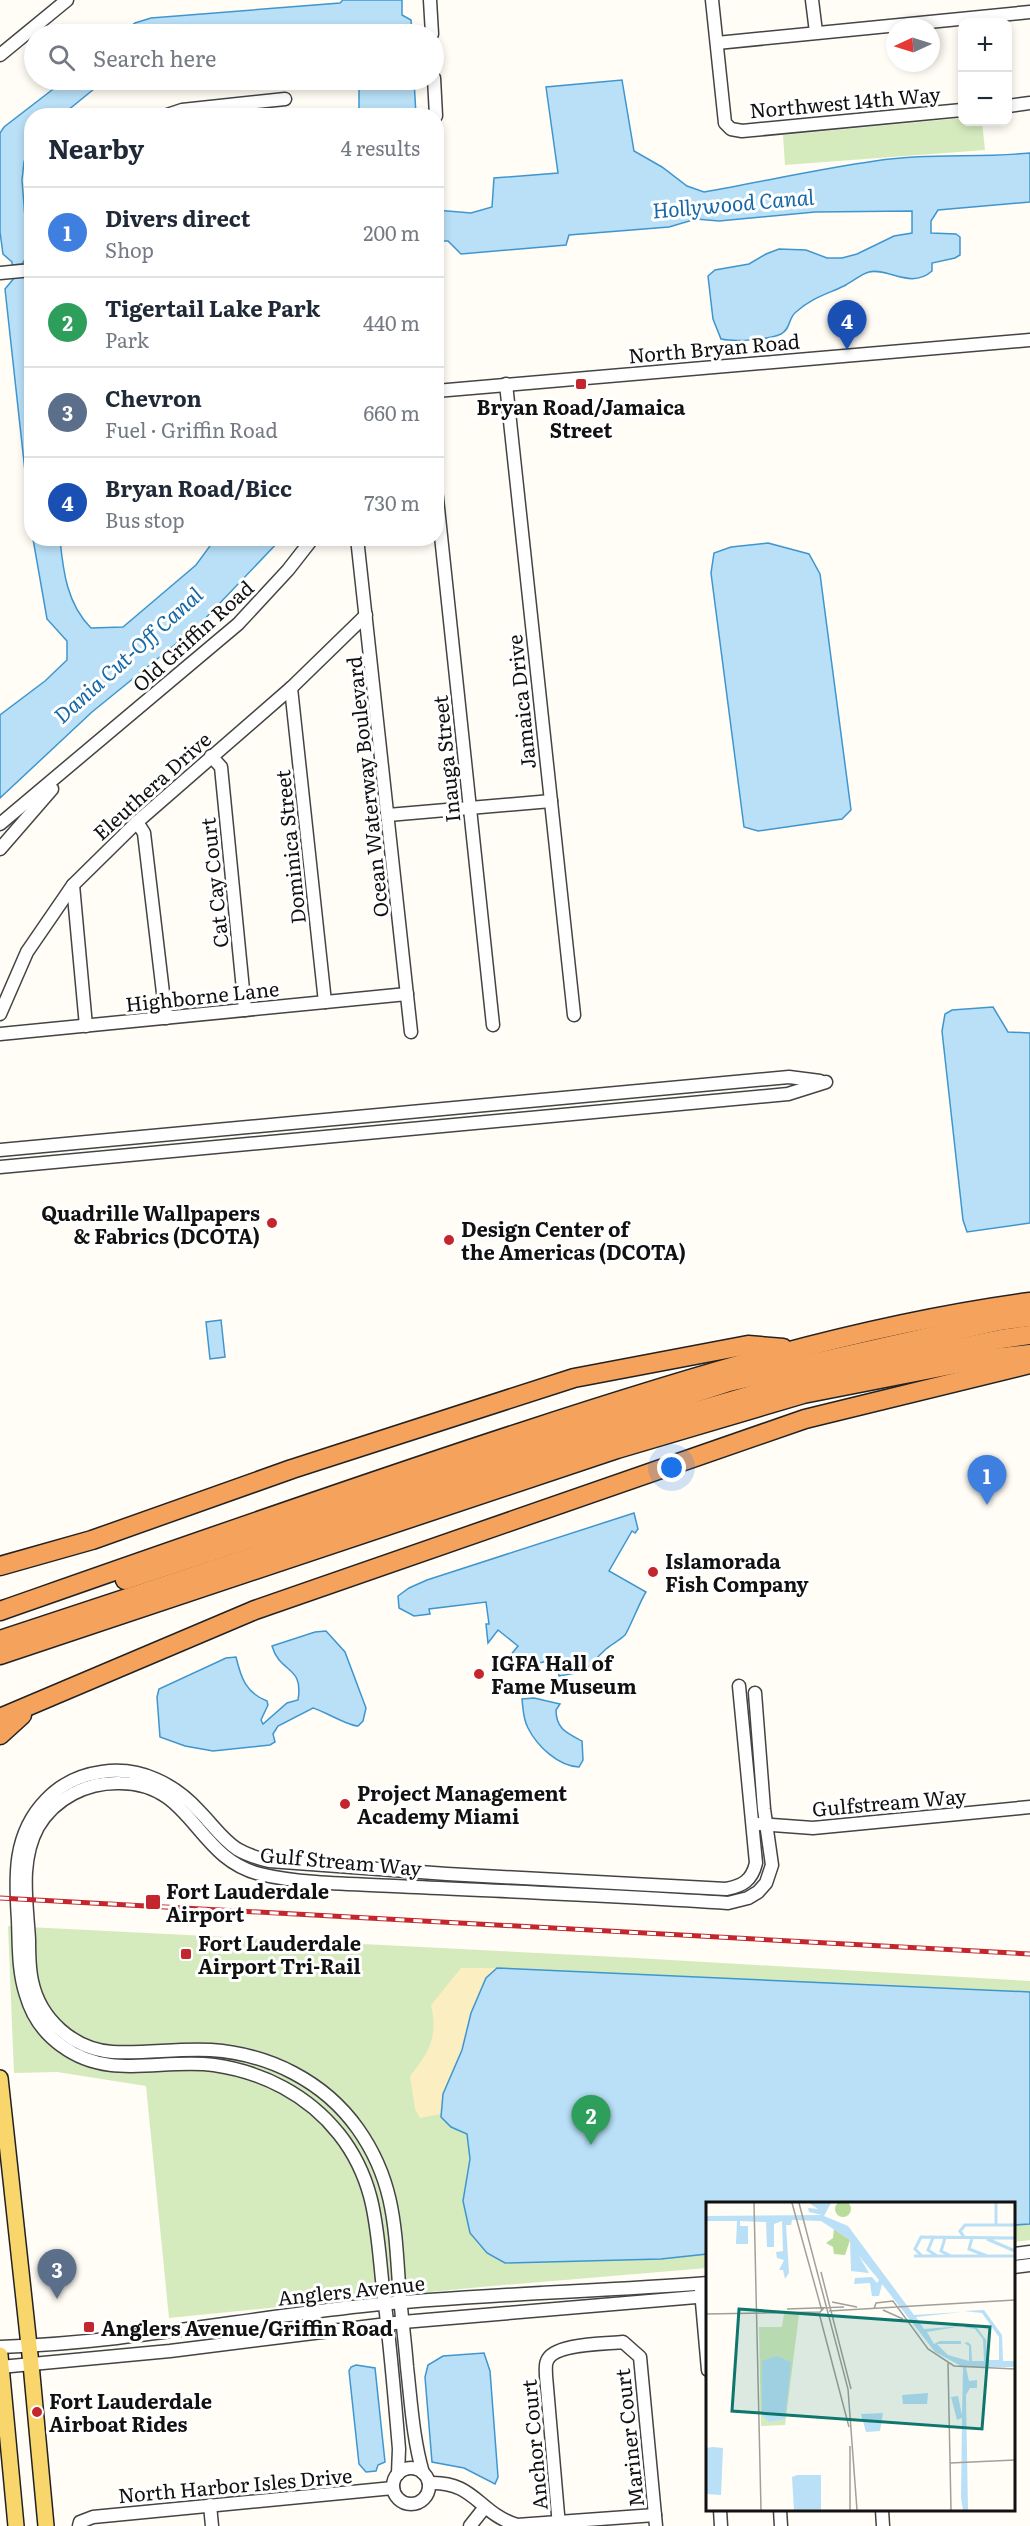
<!DOCTYPE html>
<meta charset="utf-8">
<style>
:root{--surface:#fff;--page:#f2f2f3;--text:#1f2937;--muted:#747a83;--line:#e0e1e3;--accent:#ea580c}
body{margin:0;font-family:Literata,serif;background:var(--page);color:var(--text)}
.controls{position:absolute;right:18px;top:18px;display:grid;overflow:hidden;border-radius:12px;box-shadow:0 3px 9px #0003}
.controls button{width:54px;height:54px;display:grid;place-items:center;padding:0;border:0;border-bottom:2px solid var(--line);background:var(--surface);color:var(--text);font:30px sans-serif}
.compass{position:absolute;left:886px;top:18px;width:54px;height:54px;border-radius:50%;background:var(--surface);box-shadow:0 3px 9px #0003;rotate:266deg}
.you{position:absolute;left:672px;top:1468px;width:21px;height:21px;margin:-15px;border:4px solid #fff;border-radius:50%;background:#1a73e8;box-shadow:0 0 0 9px #1a73e833}
.badge{display:grid;place-items:center;width:39px;height:39px;border-radius:50%;background:var(--accent);color:#fff;font-size:20px;font-weight:700}
.pin{position:absolute;translate:-50% -50px;filter:drop-shadow(0 2px 3px #0008)}
.pin::after{content:'';position:absolute;top:32px;width:21px;height:18px;background:inherit;clip-path:polygon(0 0,100% 0,50% 100%)}
.list{margin:0;padding:0;list-style:none}
h2{display:flex;justify-content:space-between;align-items:center;height:78px;margin:0;padding:0 24px;font-size:26px}
h2 small{font-size:20px;font-weight:400;color:var(--muted)}
.list li{display:grid;grid-template-columns:39px 1fr auto;gap:18px;align-items:center;box-sizing:border-box;height:90px;padding:0 24px;border-top:2px solid var(--line)}
.list b{display:block;font-size:22px;white-space:nowrap}
.list p{margin:0;font-size:20px;white-space:nowrap;color:var(--muted)}
.list em{font-size:20px;font-style:normal;color:var(--muted)}
.icon{flex:none;width:33px;height:33px;fill:none;stroke:currentColor;stroke-width:2;stroke-linecap:round;stroke-linejoin:round}
.map{position:relative;flex:none;width:1030px;height:2526px;overflow:hidden}
.search{position:absolute;background:var(--surface);box-shadow:0 3px 9px #0003;left:24px;top:24px;width:420px;height:66px;display:flex;align-items:center;gap:15px;box-sizing:border-box;padding:0 21px;border-radius:33px;color:var(--muted);font-size:22px}
.panel{position:absolute;background:var(--surface);box-shadow:0 3px 9px #0003;left:24px;top:108px;width:420px;height:438px;border-radius:24px}
.map>svg:first-child{display:block}
.green{fill:#d5ebbd}
.sand{fill:#fbeec1}
.water{fill:#b9e0f7;stroke:#3f96cf;stroke-width:1.5}
.lines{fill:none;stroke-linecap:round;stroke-linejoin:round}
.minor-casing{stroke:#444;stroke-width:15}
.major-casing{stroke:#222;stroke-width:18}
.highway-casing{stroke:#222;stroke-width:21}
.minor{stroke:#fff;stroke-width:12}
.major{stroke:#f9d66b;stroke-width:15}
.highway{stroke:#f5a25d;stroke-width:18}
.rail-casing{stroke:#c4262e;stroke-width:5}
.rail{stroke:#fff;stroke-width:3;stroke-dasharray:9;stroke-linecap:butt}
.poi-dot{fill:#c4262e;stroke:#fff;stroke-width:2}
.labels{text-anchor:middle;dominant-baseline:central;stroke-width:6;stroke-linejoin:round;paint-order:stroke}
.street-label{font-size:20px;fill:#111;stroke:#fff}
.poi-label{font-size:20px;font-weight:bold;fill:#111;stroke:#fff;text-anchor:start}
.water-label{font-size:21px;font-style:italic;fill:#1768a6;stroke:#fff}
.inset-river{fill:none;stroke:#b9e0f7;stroke-width:3}
.inset-road{fill:none;stroke:#a09f9a;stroke-width:1.5}
.view{fill:#0f766e;fill-opacity:0.15;stroke:#0f766e;stroke-width:3}
.inset-edge{fill:none;stroke:#111;stroke-width:3}
</style>
<div class="map">
<svg width="1030" height="2526" viewBox="0 0 1030 2526">
<rect width="100%" height="100%" fill="#fffdf5"/>
<!-- green -->
<g class="green">
<polygon points="962,118 962,122 982,122 985,150 785,165 783,135"/>
<polygon points="8,1926 637,1958 1030,1981 1030,2240 1014,2242 1014,2204 708,2204 707,2268 481,2287 169,2318 146,2086 57,2072 14,2073"/>
</g>
<!-- sand -->
<path class="sand" d="M461,1968h36l-11,10 -15,35 -9,37 -19,44 -2,20 -21,4 -5,-9 -5,-33c20,-25 28,-39 21,-71z"/>
<!-- water -->
<g class="water">
<path d="M343,0h59v15l9,5 1,14h-63c-20,-9 -46,0 -68,0 -53,1 -107,1 -160,0l14,-11 16,-5 189,-15z"/>
<polygon points="65,80 105,80 62,115 32,116 31,141 24,162 22,180 28,255 22,264 12,265 12,262 3,254 0,232 0,133 4,127"/>
<polygon points="359,80 414,80 416,115 359,115"/>
<path d="M622,80l12,71 28,16 25,19 17,6c57,-10 114,-23 171,-31 51,-8 103,-3 155,-8v49l-92,8 -7,11v12l25,1 4,3v18l-5,3 -23,5v8c-21,19 -45,-4 -63,1 -8,2 -17,10 -25,14 -17,8 -33,12 -48,26 -8,6 -5,17 -15,22 -13,6 -46,8 -60,5l-8,-20 -5,-43 7,-6 34,-6 17,-10 13,-5 27,1 21,8h15l15,-4 37,-18 18,-3v-22l-97,1 -96,9 -23,-2 -27,8 -100,8 -3,10 -105,9 -13,-13h-11l-1,-31 35,3 21,-6 2,-29 64,-5 -12,-86z"/>
<polygon points="22,276 31,284 31,526 5,289 15,277"/>
<path d="M33,539h27c3,32 7,65 31,89l32,-1 73,-62 14,-19 -3,-7h74l-82,86 -107,87 -92,86v-83l45,-34 22,-21v-19l-20,-22z"/>
<polygon points="768,543 809,554 820,574 851,810 842,819 758,831 744,827 711,573 714,553 731,547"/>
<polygon points="993,1007 1008,1032 1030,1033 1030,1223 967,1232 963,1220 942,1031 945,1014 952,1010"/>
<polygon points="221,1320 225,1357 210,1359 206,1322"/>
<path d="M634,1513l4,16 -3,4 -3,-2 -23,40 37,21c-6,9 -17,38 -21,43 -5,5 -13,9 -19,14 -22,20 -13,22 -47,27l-2,-17 -18,4v-2l-26,3 -1,-7h-3l9,-11 -20,-16 -10,13 -2,-19h3l-3,-22 -57,7 1,5 -16,2 -15,-8 -1,-12 11,-8 18,-8z"/>
<path d="M326,1631l19,21 21,56 -3,13 -5,5c-10,0 -32,-14 -45,-18l-35,18 -5,8 2,8 -5,3 -57,6 -28,-5 -25,-9 -3,-40 2,-8 67,-31 10,-1c5,21 10,36 31,44l1,4 -7,15 2,4 24,-21 11,-3c6,-35 -18,-26 -26,-54l43,-14z"/>
<path d="M534,1698l26,6 -4,6c0,19 11,23 26,31l1,19 -4,7c-21,-1 -42,-21 -51,-39 -5,-9 -5,-20 -6,-29z"/>
<polygon points="497,1968 1030,1992 1030,2224 1014,2225 1014,2204 708,2204 707,2254 661,2259 505,2263 487,2253 470,2233 463,2201 470,2159 467,2134 451,2127 441,2117 443,2094 462,2050 471,2013 486,1978"/>
<polygon points="484,2353 490,2371 498,2477 495,2484 464,2468 432,2462 425,2377 428,2365 443,2356"/>
<polygon points="356,2365 375,2368 385,2462 378,2465 376,2471 366,2472 359,2464 349,2371 351,2367"/>
</g>
<g class="lines">
<!-- minor casing -->
<g class="minor-casing">
<g id="minor">
<polyline points="430,0 432,34"/>
<polyline points="712,0 725,123 731,129 742,131 962,110"/>
<polyline points="812,0 816,32"/>
<polyline points="717,43 1030,12"/>
<polyline points="0,55 67,0"/>
<polyline points="434,78 436,116"/>
<polyline points="1008,106 1030,103"/>
<polyline points="164,116 182,110 285,99"/>
<polyline points="436,133 436,219"/>
<polyline points="0,273 32,270"/>
<polyline points="506,384 574,1015"/>
<polyline points="436,391 1030,340"/>
<polyline points="436,489 493,1025"/>
<polyline points="357,538 411,1032"/>
<polyline points="291,688 325,1002"/>
<polyline points="211,756 221,767 245,1010"/>
<polyline points="388,815 551,801"/>
<polyline points="137,822 144,833 166,1018"/>
<polyline points="0,824 238,624 288,570 313,538"/>
<polyline points="0,849 52,789"/>
<polyline points="73,885 86,1026"/>
<polyline points="0,1014 27,952 73,885 137,822 291,688 366,615"/>
<polyline points="0,1034 407,994"/>
<polyline points="0,1150 789,1077 820,1081"/>
<polyline points="0,1167 788,1094 826,1082"/>
<polyline points="759,1824 813,1828 1030,1807"/>
<polyline points="1014,2254 1030,2252"/>
<polyline points="1014,2267 1030,2265"/>
<polyline points="701,2291 708,2370"/>
<path d="M0,2347c121,-4 241,-28 362,-41 115,-12 231,-14 346,-23"/>
<polyline points="0,2367 170,2351 403,2322 708,2296"/>
<circle cx="411" cy="2486" r="18"/>
<path d="M423,2473c-10,-34 -12,-71 -16,-106 -2,-27 -6,-54 -8,-82 -4,-59 -5,-105 -41,-156 -34,-48 -89,-75 -147,-79 -33,-2 -66,4 -99,2 -39,-3 -72,-33 -80,-71 -3,-13 -3,-27 -3,-41 -2,-38 -10,-78 9,-113 17,-29 49,-45 82,-44 73,0 75,75 140,91 45,11 108,10 156,13 104,5 208,9 312,16l20,-5 10,-6 8,-9 6,-18 -8,-56 -9,-116"/>
<path d="M398,2474l1,-25c-4,-48 -8,-96 -14,-144 -9,-64 -4,-118 -46,-171 -31,-39 -76,-62 -125,-69 -52,-7 -105,16 -152,-19 -17,-12 -30,-30 -36,-51 -8,-24 -7,-50 -8,-75 -3,-44 -5,-86 28,-120 15,-16 34,-25 56,-28 38,-6 73,12 98,40 12,12 22,27 37,37 10,6 20,9 32,12l178,13 279,15c17,-3 26,-9 30,-26l-17,-177"/>
<path d="M429,2483c46,-2 49,30 88,42l138,-10"/>
<polyline points="210,2505 212,2526"/>
<polyline points="720,2510 721,2526"/>
<polyline points="780,2510 781,2526"/>
<polyline points="882,2510 883,2526"/>
<polyline points="79,2526 80,2522 93,2517 393,2488"/>
<polyline points="470,2526 485,2507"/>
<path d="M559,2526l-13,-150c0,-4 -1,-11 1,-15 6,-18 59,-17 76,-19l17,15 16,169"/>
</g>
</g>
<!-- major casing -->
<g class="major-casing">
<g id="major">
<polyline points="0,2078 31,2364 46,2526"/>
<polyline points="0,2355 16,2526"/>
</g>
</g>
<!-- highway casing -->
<g class="highway-casing">
<g id="highway">
<polyline points="0,1566 92,1540 292,1469 574,1378 748,1345 783,1348"/>
<polyline points="125,1580 729,1382 999,1321 1030,1317"/>
<path d="M0,1611c174,-61 347,-122 522,-179 165,-54 336,-107 508,-130"/>
<polyline points="0,1640 666,1420 800,1381 1001,1339 1030,1335"/>
<polyline points="0,1655 617,1449 803,1394 982,1359 1030,1354"/>
<polyline points="0,1718 255,1610 805,1419 1030,1364"/>
<polyline points="0,1735 22,1715"/>
</g>
</g>
<!-- minor -->
<use href="#minor" class="minor"/>
<!-- major -->
<use href="#major" class="major"/>
<!-- highway -->
<use href="#highway" class="highway"/>
<!-- rail casing -->
<g class="rail-casing">
<polyline id="rail" points="0,1898 1030,1954"/>
</g>
<!-- rail -->
<use href="#rail" class="rail"/>
</g>
<!-- markers -->
<g class="poi-dot">
<rect x="575" y="378" width="12" height="12" rx="3"/>
<circle cx="272" cy="1223" r="6"/>
<circle cx="449" cy="1240" r="6"/>
<circle cx="653" cy="1572" r="6"/>
<circle cx="479" cy="1674" r="6"/>
<circle cx="345" cy="1804" r="6"/>
<rect x="145" y="1894" width="16" height="16" rx="3"/>
<rect x="180" y="1948" width="12" height="12" rx="3"/>
<rect x="83" y="2321" width="12" height="12" rx="3"/>
<circle cx="37" cy="2412" r="6"/>
</g>
<g class="labels">
<!-- street labels -->
<g class="street-label">
<text transform="translate(845 101) rotate(-5)">Northwest 14th Way</text>
<text transform="translate(714 347) rotate(-5)">North Bryan Road</text>
<text transform="translate(192 635) rotate(-42)">Old Griffin Road</text>
<text transform="translate(520 702) rotate(-96)">Jamaica Drive</text>
<text transform="translate(445 759) rotate(-96)">Inauga Street</text>
<text transform="translate(151 785) rotate(-42)">Eleuthera Drive</text>
<text transform="translate(366 787) rotate(-96)">Ocean Waterway Boulevard</text>
<text transform="translate(289 847) rotate(-96)">Dominica Street</text>
<text transform="translate(213 883) rotate(-96)">Cat Cay Court</text>
<text transform="translate(202 995) rotate(-6)">Highborne Lane</text>
<text transform="translate(889 1801) rotate(-5)">Gulfstream Way</text>
<text transform="translate(341 1860) rotate(5)">Gulf Stream Way</text>
<text transform="translate(351 2289) rotate(-6)">Anglers Avenue</text>
<text transform="translate(628 2438) rotate(-96)">Mariner Court</text>
<text transform="translate(533 2445) rotate(-95)">Anchor Court</text>
<text transform="translate(235 2484) rotate(-5)">North Harbor Isles Drive</text>
</g>
<!-- poi labels -->
<g class="poi-label">
<text x="581" y="406" text-anchor="middle">Bryan Road/Jamaica<tspan x="581" dy="23">Street</tspan></text>
<text x="260" y="1212" text-anchor="end">Quadrille Wallpapers<tspan x="260" dy="23">&amp; Fabrics (DCOTA)</tspan></text>
<text x="461" y="1228">Design Center of<tspan x="461" dy="23">the Americas (DCOTA)</tspan></text>
<text x="665" y="1560">Islamorada<tspan x="665" dy="23">Fish Company</tspan></text>
<text x="491" y="1662">IGFA Hall of<tspan x="491" dy="23">Fame Museum</tspan></text>
<text x="357" y="1792">Project Management<tspan x="357" dy="23">Academy Miami</tspan></text>
<text x="166" y="1890">Fort Lauderdale<tspan x="166" dy="23">Airport</tspan></text>
<text x="198" y="1942">Fort Lauderdale<tspan x="198" dy="23">Airport Tri-Rail</tspan></text>
<text x="101" y="2327">Anglers Avenue/Griffin Road</text>
<text x="49" y="2400">Fort Lauderdale<tspan x="49" dy="23">Airboat Rides</tspan></text>
</g>
<!-- water labels -->
<g class="water-label">
<text transform="translate(733 202) rotate(-5)">Hollywood Canal</text>
<text transform="translate(127 654) rotate(-42)">Dania Cut-Off Canal</text>
</g>
</g>
<!-- overview -->
<g transform="translate(706 2202)">
<rect width="309" height="309" fill="#fffdf5"/>
<path d="M78,112h15l-14,111 -24,1 -2,-99h23z" fill="#d5ebbd"/>
<path d="M129 7a8 8 0 1 1 16 0a8 8 0 1 1-16 0ZM128,27l16,11 -5,15 -11,-1 -1,-7 -7,-4 7,-5z" fill="#b9dc9c"/>
<path d="M103,1h22l-7,13 24,10 66,89 48,-3 -46,5 8,12 38,-3 -35,6 7,12 6,-3h21v3h-24l11,11 21,6v-15l-5,-3 4,-1 3,3 1,16h12l-1,-22 -8,-10 -12,-2 12,-2 11,15 1,20h12v-23l-17,-24 -18,-2 20,-1 18,25 1,26h12v6h-49l3,14 8,-1v8h-7l-4,7 2,115h-5l-2,-12 1,-80 -5,2 -6,-23 7,-1 4,19 1,-48 -28,-15 -53,-68 -3,12h-7l-2,-13 -16,1 1,-6 17,-1 5,6 2,-3 -20,-24 10,17 -18,-2 -1,-31 -29,-19 -29,-1 -1,5h-5l3,48 -4,6 -2,-9h-4l5,-10 -7,-2 -1,-6 7,-1 -1,-30 -8,3v23h-7l-1,-25 -26,-1v5h8v18h-12l1,-23h-31v-5l116,-1 -13,-3 -1,-4 10,1zM71,154l14,6 -6,57 -16,3 -7,-7v-54zM222,191l-1,11h-24l-1,-9zM177,211l-3,18 -14,1 -5,-18zM7,245l10,1 -2,47 -15,-1v-46zM91,273h24v35h-27l-2,-33z" fill="#b9e0f7"/>
<path class="inset-river" d="M290,23v-22M258,35l-4,-6 5,-6h50M227,36l-5,12 9,6M239,36l-4,13 10,5M266,36l-3,11 18,7M281,37l28,12M208,54h101M216,54l-7,-7 6,-12 94,1"/>
<path class="inset-road" d="M48,1l7,307M86,1l30,108M93,1l49,186 9,121M115,70l30,117M126,100l25,5M118,106l-5,5 30,114M81,107l57,-2M168,107l2,-6 17,-2 35,48 26,17 61,3M177,108l20,9M123,109l186,-11M0,112l115,-2M242,161l3,147M144,244v64M244,261l65,-3"/>
<path class="view" d="M33,107l251,18 -8,102 -250,-18z"/>
<rect width="309" height="309" class="inset-edge"/>
</g>
</svg>
<div class="controls">
<button>+</button>
<button>−</button>
</div>
<svg class="compass" viewBox="-18 -18 36 36"><path d="M0-13l5 13h-10z" fill="#e53935"/><path d="M0 13l5-13h-10z" fill="#747a83"/></svg>
<div class="you"></div>
<div class="pin badge" style="left:987px;top:1505px;background:#3f7fe0">1</div>
<div class="pin badge" style="left:591px;top:2145px;background:#2e9e5b">2</div>
<div class="pin badge" style="left:57px;top:2299px;background:#5c6f8a">3</div>
<div class="pin badge" style="left:847px;top:350px;background:#1a4fb4">4</div>
<div class="search"><svg class="icon" aria-label="search" viewBox="0 0 24 24"><circle cx="10" cy="10" r="6"/><path d="M15 15l6 6"/></svg>Search here</div>
<section class="panel">
<h2>Nearby<small>4 results</small></h2>
<ul class="list">
<li><span class="badge" style="background:#3f7fe0">1</span><div><b>Divers direct</b><p>Shop</p></div><em>200 m</em></li>
<li><span class="badge" style="background:#2e9e5b">2</span><div><b>Tigertail Lake Park</b><p>Park</p></div><em>440 m</em></li>
<li><span class="badge" style="background:#5c6f8a">3</span><div><b>Chevron</b><p>Fuel · Griffin Road</p></div><em>660 m</em></li>
<li><span class="badge" style="background:#1a4fb4">4</span><div><b>Bryan Road/Bicc</b><p>Bus stop</p></div><em>730 m</em></li>
</ul>
</section>
</div>
